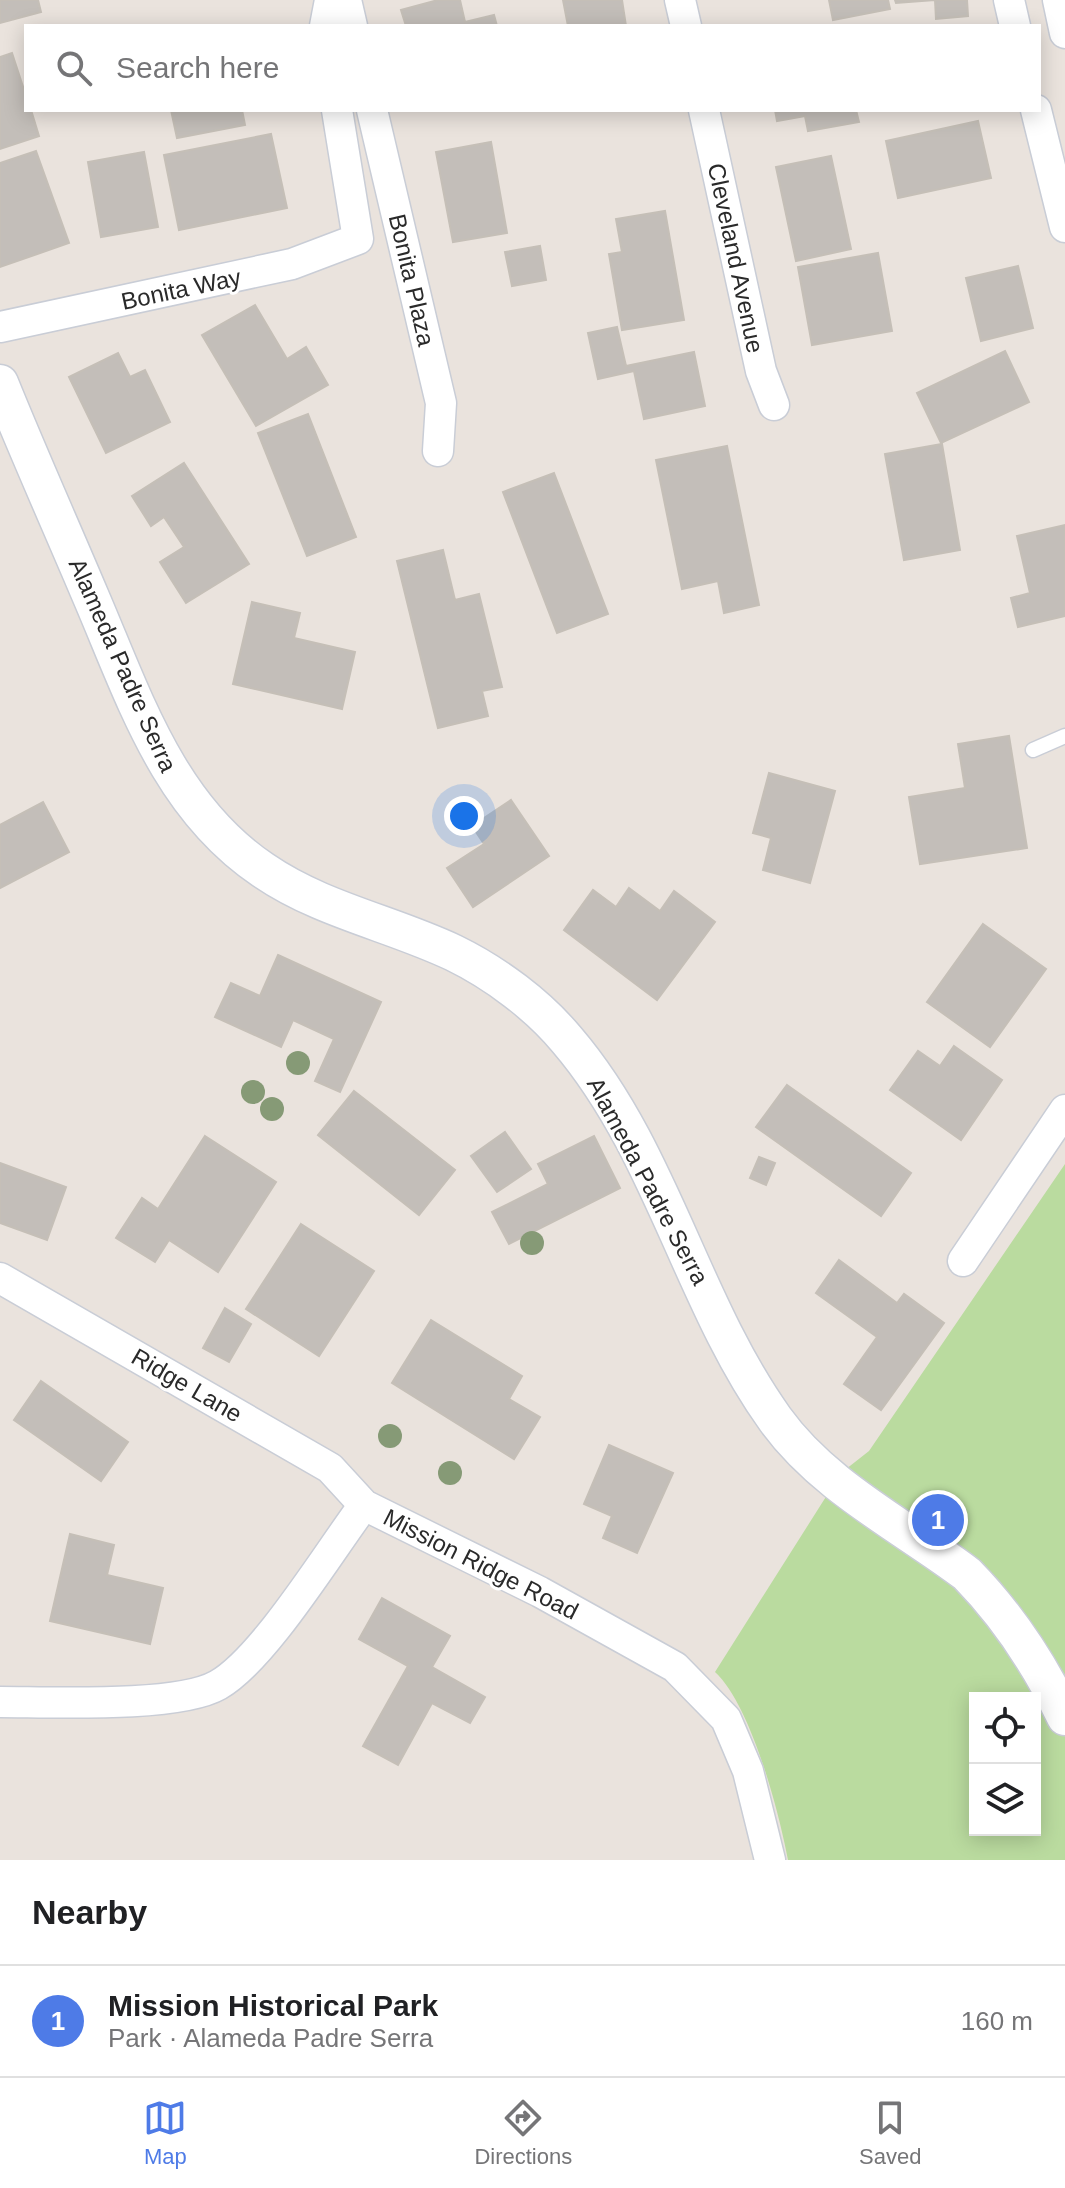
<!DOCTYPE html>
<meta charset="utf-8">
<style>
:root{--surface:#fff;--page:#f6f6f6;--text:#202124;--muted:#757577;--line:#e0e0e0;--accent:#4e7be7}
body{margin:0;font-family:Helvetica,sans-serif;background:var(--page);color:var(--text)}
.controls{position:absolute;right:24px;bottom:24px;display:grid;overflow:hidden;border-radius:0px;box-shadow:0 4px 20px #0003}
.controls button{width:72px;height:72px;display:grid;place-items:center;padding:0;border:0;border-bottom:2px solid var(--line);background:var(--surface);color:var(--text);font:40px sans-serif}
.you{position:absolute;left:464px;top:816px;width:28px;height:28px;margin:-20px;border:6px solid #fff;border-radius:50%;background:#1a73e8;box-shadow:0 0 0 12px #1a73e833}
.badge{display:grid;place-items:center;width:52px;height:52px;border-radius:50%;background:var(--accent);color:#fff;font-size:26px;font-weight:700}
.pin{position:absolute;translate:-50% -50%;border:4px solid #fff;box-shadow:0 2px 8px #0006}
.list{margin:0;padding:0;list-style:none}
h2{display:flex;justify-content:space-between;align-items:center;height:104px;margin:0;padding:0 32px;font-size:34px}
h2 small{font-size:26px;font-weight:400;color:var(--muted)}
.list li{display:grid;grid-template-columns:52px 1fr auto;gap:24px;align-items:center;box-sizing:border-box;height:112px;padding:0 32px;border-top:2px solid var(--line)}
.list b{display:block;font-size:30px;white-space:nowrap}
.list p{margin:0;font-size:26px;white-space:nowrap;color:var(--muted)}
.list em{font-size:26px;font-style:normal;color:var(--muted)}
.icon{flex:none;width:44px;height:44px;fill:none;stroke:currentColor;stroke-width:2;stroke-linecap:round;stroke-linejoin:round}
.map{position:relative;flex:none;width:1065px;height:1860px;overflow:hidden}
.search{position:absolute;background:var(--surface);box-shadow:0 4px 20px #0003;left:24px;right:24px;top:24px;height:88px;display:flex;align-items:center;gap:20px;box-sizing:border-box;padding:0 28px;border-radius:0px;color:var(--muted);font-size:30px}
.sheet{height:216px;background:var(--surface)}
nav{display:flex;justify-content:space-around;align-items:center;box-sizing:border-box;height:112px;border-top:2px solid var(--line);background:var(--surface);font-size:22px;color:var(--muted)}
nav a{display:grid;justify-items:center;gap:4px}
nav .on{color:var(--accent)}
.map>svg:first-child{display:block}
.green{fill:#badb9f;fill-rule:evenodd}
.building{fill:#c3beb9;stroke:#c5bfb7;stroke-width:2}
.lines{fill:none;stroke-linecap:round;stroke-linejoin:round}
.service-casing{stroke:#c9cdd6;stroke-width:17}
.minor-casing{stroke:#c9cdd6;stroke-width:33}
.tertiary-casing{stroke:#c9cdd6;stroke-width:39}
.service{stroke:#fff;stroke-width:14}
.minor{stroke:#fff;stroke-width:30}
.tertiary{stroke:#fff;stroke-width:36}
.tree{fill:#869a76}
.labels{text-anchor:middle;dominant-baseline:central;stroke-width:6;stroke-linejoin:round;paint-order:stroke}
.street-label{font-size:24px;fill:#2a2a2a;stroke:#fff}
</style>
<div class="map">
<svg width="1065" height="1860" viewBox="0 0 1065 1860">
<rect width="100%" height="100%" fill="#eae3dd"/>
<!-- green -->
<path class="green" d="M1065,1164v696h-277c-9,-48 -37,-155 -73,-188l126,-199 28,-22zM975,1698h60v132h-60z"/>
<!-- building -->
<g class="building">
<polygon points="0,0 38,0 41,12 0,23"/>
<polygon points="438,0 460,0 465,22 494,15 497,26 406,26 401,10"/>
<polygon points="563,0 622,0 626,26 568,26"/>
<polygon points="829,0 888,0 890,9 833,20"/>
<polygon points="895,0 967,0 968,16 936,19 935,0 896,3"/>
<polygon points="12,53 26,96 26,110 31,110 39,136 0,149 0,57"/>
<polygon points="171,110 242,110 245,125 177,138"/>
<polygon points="775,110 856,110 859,122 808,131 805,116 777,121"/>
<polygon points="978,121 991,178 898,198 886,141"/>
<polygon points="271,134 287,208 179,230 164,155"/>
<polygon points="491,142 507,233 453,242 436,152"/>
<polygon points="36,151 69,243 0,267 0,163"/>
<polygon points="144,152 158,227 101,237 88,162"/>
<polygon points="831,156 851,249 796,261 776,167"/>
<polygon points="665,211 684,320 622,330 609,254 622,252 616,219"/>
<polygon points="540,246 546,280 512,286 505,252"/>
<polygon points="878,253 892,331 812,345 798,267"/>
<polygon points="1018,266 1033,328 981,341 966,278"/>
<polygon points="255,305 287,359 306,347 328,385 256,426 202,335"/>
<polygon points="617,327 626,366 694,352 705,406 644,419 634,371 598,379 588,333"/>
<polygon points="1005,351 1029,402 941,443 917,393"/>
<polygon points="118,353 130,377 145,370 170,422 106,453 69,377"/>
<polygon points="308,414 356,537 307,556 258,433"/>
<polygon points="942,444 960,550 904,560 885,454"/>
<polygon points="727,446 759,605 724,613 718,581 682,589 656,460"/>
<polygon points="184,463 249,564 186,603 160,562 184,547 164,517 151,526 132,496"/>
<polygon points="554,473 608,614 557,633 503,492"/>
<polygon points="1065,525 1065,616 1018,627 1011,598 1030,593 1017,536"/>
<polygon points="443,550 455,600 479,594 502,687 482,691 488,716 438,728 397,561"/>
<polygon points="252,602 300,613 294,638 355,652 342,709 233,684"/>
<polygon points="1009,736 1027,848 920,864 909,797 965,788 958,744"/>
<polygon points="769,773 835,791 810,883 763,870 771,838 753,833"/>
<polygon points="511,800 549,856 473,907 447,868 484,844 472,826"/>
<polygon points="43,802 69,852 0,888 0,825"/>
<polygon points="629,888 660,911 674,891 715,922 657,1000 564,930 593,890 616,907"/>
<polygon points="983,924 1046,969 990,1047 927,1002"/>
<polygon points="278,955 381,1002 340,1092 315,1081 334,1039 293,1020 281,1047 215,1017 231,983 260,996"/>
<polygon points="954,1046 1002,1080 961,1140 890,1090 918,1051 940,1066"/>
<polygon points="787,1085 911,1173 881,1216 756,1127"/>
<polygon points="354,1091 455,1170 419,1215 318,1135"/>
<polygon points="505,1132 531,1169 497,1192 471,1156"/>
<polygon points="205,1136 276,1182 218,1272 169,1240 155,1262 116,1238 142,1198 158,1209"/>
<polygon points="594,1136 620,1188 509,1244 492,1212 548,1184 538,1164"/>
<polygon points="759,1157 775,1163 766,1185 750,1178"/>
<polygon points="0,1163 66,1187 47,1240 0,1223"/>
<polygon points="301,1224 374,1271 319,1356 246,1309"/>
<polygon points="839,1260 897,1303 904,1294 944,1323 881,1410 844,1384 877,1337 816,1293"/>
<polygon points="225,1308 251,1324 229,1362 203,1348"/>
<polygon points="431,1320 522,1376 509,1399 540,1417 514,1459 392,1383"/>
<polygon points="41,1381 128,1442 101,1481 14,1420"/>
<polygon points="609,1445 673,1473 637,1553 603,1538 612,1516 584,1504"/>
<polygon points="70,1534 114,1545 107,1575 163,1588 150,1644 50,1621"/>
<polygon points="382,1598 450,1636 432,1667 485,1697 470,1723 432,1703 398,1765 363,1746 408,1666 359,1639"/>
</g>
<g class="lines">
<!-- service casing -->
<g class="service-casing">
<polyline id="service" points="1033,750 1065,736"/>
</g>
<!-- minor casing -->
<g class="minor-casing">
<g id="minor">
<polyline points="346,0 352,26"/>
<polyline points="680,0 686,26"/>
<polyline points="1009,0 1015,26"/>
<polyline points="1058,0 1065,33"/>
<polyline points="325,26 330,0"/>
<polyline points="372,110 441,403 438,451"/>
<polyline points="704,110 761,371 774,405"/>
<polyline points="1036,110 1065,227"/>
<polyline points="0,327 292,264 358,239 337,110"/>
<polyline points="963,1261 1065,1110"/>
<polyline points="0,1278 330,1468 364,1505 540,1592 675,1667 726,1719 748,1771 770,1860"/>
<path d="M0,1702c51,0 178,6 218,-17 46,-26 112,-135 146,-180"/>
</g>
</g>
<!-- tertiary casing -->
<g class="tertiary-casing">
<path id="tertiary" d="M0,383c29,72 61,143 91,214 43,100 77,209 172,273 58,40 128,53 191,83 41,20 84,52 113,87 95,111 124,262 208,379 48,67 127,106 192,155 42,43 72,89 98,143"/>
</g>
<!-- service -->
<use href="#service" class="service"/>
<!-- minor -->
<use href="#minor" class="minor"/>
<!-- tertiary -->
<use href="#tertiary" class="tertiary"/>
</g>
<!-- trees -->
<g class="tree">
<circle cx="298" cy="1063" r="12"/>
<circle cx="253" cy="1092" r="12"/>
<circle cx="272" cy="1109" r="12"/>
<circle cx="532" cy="1243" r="12"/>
<circle cx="390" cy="1436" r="12"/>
<circle cx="450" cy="1473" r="12"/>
</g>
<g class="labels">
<!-- street labels -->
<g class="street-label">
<text transform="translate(736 258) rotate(78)">Cleveland Avenue</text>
<text transform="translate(412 280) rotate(77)">Bonita Plaza</text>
<text transform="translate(181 289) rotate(-12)">Bonita Way</text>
<text transform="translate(123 665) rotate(66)">Alameda Padre Serra</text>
<text transform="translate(648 1181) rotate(62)">Alameda Padre Serra</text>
<text transform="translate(187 1385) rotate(30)">Ridge Lane</text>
<text transform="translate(481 1564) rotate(27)">Mission Ridge Road</text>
</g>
</g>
</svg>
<div class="controls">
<button><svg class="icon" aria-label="locate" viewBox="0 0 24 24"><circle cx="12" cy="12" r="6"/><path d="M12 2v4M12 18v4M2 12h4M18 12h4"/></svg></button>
<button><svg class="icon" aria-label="layers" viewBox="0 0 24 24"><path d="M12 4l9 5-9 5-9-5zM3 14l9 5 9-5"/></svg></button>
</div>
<div class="you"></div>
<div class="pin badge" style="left:938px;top:1520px">1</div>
<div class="search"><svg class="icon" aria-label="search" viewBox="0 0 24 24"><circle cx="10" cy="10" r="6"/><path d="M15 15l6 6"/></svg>Search here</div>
</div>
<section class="sheet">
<h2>Nearby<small></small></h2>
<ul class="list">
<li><span class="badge">1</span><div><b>Mission Historical Park</b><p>Park · Alameda Padre Serra</p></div><em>160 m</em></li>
</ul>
</section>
<nav>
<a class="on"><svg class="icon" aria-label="map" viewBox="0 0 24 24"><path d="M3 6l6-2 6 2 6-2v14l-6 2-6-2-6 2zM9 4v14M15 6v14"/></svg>Map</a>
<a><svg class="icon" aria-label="directions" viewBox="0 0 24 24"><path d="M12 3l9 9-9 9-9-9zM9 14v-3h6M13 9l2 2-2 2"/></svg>Directions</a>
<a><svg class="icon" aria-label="saved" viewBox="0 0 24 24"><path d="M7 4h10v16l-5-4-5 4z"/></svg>Saved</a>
</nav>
